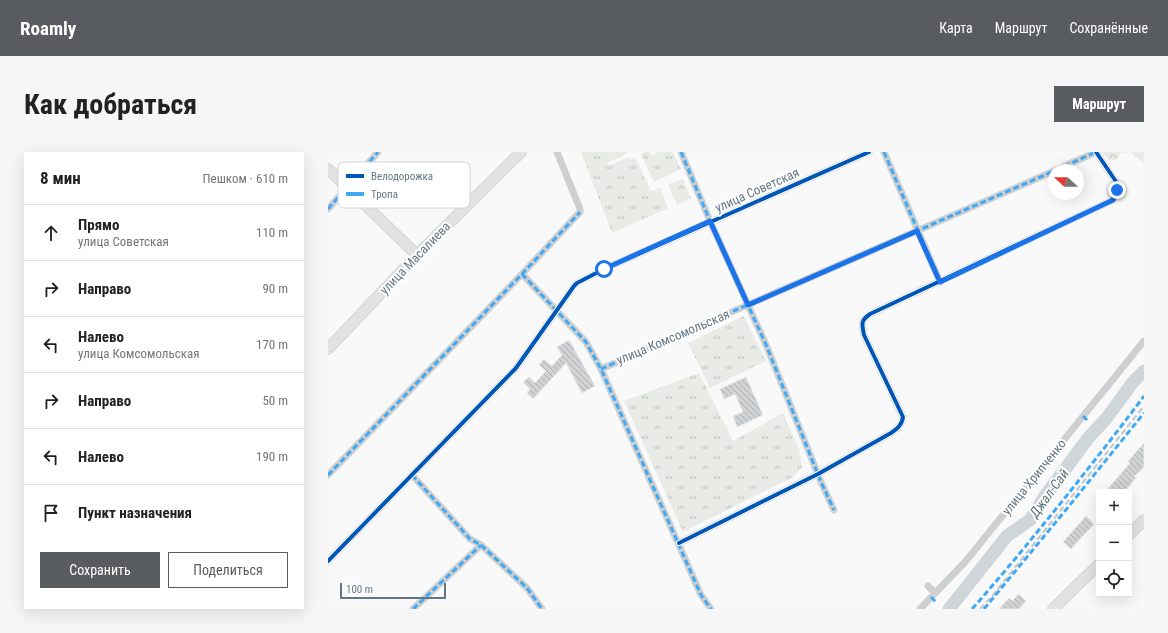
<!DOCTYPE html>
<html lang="ru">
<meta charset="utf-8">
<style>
:root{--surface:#fff;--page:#f6f6f6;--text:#222;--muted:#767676;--line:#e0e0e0;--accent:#585c60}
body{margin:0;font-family:"Roboto Condensed",sans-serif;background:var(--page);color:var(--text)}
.controls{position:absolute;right:12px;bottom:12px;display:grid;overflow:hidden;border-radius:0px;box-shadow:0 4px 16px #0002}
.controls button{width:36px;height:36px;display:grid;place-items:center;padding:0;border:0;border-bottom:1px solid var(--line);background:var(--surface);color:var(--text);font:20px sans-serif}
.compass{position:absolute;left:720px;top:12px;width:36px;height:36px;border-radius:50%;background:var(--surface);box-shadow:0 4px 16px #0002;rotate:291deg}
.scale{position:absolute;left:12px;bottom:10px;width:106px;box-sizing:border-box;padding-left:4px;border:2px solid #657683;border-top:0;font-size:11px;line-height:14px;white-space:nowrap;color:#657683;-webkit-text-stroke:3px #fff;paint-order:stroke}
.stop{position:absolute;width:12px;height:12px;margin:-9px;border:3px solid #1a73e8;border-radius:50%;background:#fff}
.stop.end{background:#1a73e8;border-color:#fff;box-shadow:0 1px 4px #0008}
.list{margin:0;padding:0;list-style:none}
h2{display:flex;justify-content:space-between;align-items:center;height:52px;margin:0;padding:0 16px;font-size:17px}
h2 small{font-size:13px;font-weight:400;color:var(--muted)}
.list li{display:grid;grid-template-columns:26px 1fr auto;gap:12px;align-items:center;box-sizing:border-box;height:56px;padding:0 16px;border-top:1px solid var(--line)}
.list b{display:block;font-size:15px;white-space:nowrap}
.list p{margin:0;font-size:13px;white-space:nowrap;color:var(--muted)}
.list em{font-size:13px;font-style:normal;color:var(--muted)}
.actions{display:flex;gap:8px;padding:12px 16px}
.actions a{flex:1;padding:9px 0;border:1px solid var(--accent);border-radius:0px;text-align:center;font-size:14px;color:var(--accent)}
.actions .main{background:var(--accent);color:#fff}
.icon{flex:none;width:22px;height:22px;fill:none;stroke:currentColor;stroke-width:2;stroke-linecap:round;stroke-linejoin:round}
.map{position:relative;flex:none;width:816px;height:457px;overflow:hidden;border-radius:0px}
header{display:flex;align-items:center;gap:24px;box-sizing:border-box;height:56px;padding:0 20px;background:var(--accent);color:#fff}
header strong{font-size:19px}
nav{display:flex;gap:22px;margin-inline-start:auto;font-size:14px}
.intro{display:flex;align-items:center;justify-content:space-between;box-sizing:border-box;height:96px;padding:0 24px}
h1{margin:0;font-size:28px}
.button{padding:10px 18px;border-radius:0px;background:var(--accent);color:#fff;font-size:14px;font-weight:700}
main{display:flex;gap:24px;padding:0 24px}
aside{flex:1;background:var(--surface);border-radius:0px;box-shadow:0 4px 16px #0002}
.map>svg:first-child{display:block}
.grass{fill:url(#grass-tufts)}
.forest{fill:url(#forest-crowns)}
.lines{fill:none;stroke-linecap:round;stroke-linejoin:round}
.river{stroke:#ced6d9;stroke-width:13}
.building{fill:url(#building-back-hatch);stroke:#e8e8e8}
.secondary-casing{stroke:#d5d6d7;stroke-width:12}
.minor{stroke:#cecfd0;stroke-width:7}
.secondary{stroke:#e1e2e2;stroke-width:10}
.rail{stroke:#c3c5c6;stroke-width:2;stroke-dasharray:6 3;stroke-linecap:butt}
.quiet{stroke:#3fa9f5;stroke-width:3;stroke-dasharray:6 3;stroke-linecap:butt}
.cycleway-casing{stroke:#fff;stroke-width:6}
.cycleway{stroke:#0057b8;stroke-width:4}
.route{stroke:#1a73e8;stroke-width:5}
.labels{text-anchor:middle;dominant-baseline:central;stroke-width:4;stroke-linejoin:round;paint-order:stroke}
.street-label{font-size:13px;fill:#657683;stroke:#fff}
.water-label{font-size:14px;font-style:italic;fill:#60757c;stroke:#fff}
.key{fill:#fff;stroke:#d1d6da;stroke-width:1}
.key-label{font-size:11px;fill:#657683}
</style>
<header>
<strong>Roamly</strong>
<nav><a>Карта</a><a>Маршрут</a><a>Сохранённые</a></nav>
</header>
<div class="intro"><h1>Как добраться</h1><a class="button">Маршрут</a></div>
<main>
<aside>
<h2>8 мин<small>Пешком · 610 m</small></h2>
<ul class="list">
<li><svg class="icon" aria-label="ahead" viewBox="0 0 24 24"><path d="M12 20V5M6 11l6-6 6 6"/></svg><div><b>Прямо</b><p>улица Советская</p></div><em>110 m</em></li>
<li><svg class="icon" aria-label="right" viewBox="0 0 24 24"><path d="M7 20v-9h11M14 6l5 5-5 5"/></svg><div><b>Направо</b></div><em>90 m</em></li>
<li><svg class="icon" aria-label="left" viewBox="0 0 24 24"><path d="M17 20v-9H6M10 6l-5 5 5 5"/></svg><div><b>Налево</b><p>улица Комсомольская</p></div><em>170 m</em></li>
<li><svg class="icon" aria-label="right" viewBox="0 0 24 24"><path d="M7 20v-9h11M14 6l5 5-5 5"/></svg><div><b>Направо</b></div><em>50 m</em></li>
<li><svg class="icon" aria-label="left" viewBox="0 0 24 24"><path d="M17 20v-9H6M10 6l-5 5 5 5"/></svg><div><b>Налево</b></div><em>190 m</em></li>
<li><svg class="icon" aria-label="arrive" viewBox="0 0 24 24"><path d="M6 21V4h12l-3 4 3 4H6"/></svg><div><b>Пункт назначения</b></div></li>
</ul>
<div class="actions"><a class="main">Сохранить</a><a>Поделиться</a></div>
</aside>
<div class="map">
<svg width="816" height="457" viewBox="0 0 816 457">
<defs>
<pattern id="grass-tufts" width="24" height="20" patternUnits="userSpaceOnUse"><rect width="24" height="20" fill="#e8ebe6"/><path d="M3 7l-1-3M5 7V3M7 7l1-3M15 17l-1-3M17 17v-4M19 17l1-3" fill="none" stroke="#c0c3c0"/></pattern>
<pattern id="forest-crowns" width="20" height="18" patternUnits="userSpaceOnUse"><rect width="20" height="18" fill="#e8ebe6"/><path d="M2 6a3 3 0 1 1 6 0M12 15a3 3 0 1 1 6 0" fill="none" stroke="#c0c3c0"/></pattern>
<pattern id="building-back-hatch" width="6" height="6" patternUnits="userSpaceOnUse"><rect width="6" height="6" fill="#d0d2d3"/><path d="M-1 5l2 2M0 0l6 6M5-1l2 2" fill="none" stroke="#acafb1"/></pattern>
</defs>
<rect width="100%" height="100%" fill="#f9f9f9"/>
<!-- grass -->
<g class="grass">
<polygon points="253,0 301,0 279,11 280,14 302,5 303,7 307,5 323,39 332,36 340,56 284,81"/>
<polygon points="317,0 322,0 323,3 330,0 345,0 353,17 326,30 313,2"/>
<polygon points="355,27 363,46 349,53 340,33"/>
<polygon points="416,164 438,209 382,236 360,191"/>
<polygon points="371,221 405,289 455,261 472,300 474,315 465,325 355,380 296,249"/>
</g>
<!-- forest -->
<g class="forest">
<polygon points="773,0 801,0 792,1 788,8 781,8"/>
<polygon points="803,0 816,0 816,12"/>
</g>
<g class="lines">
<!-- river -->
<polyline class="river" points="621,457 679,384 702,368 717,344 761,285 778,267 805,230 816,219"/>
</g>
<!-- building -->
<g class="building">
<polygon points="241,188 267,234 254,241 238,211 205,247 199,241 202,237 195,230 201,225 207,231 218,219 211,213 216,207 224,214 234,203 229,195"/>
<polygon points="418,225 435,263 409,275 405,264 415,260 407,242 396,247 392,237"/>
<polygon points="816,291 816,315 806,325 808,326 796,340 777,340 802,311 800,309"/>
<polygon points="758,364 766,372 743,397 735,390"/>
<polygon points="691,442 698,449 691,457 671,457 681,446 684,449"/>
</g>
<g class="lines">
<!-- secondary casing -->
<g class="secondary-casing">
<g id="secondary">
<polyline points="0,17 89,103"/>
<polyline points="0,197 89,103 193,0"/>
<polyline points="801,383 816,368"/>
<polyline points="725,457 771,412"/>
</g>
</g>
<!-- minor -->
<g class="minor">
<polyline points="353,0 382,69 439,195 493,330 506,358"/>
<polyline points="556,0 612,130"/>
<polyline points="728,18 768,0"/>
<polyline points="0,57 50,0"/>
<polyline points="194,122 258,190 273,217 373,443 383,457"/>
<polyline points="273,217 726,19"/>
<polyline points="0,323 194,122 252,60 252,57 229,0"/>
<polyline points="84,323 142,387 153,393 199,436 214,457"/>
<path d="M351,391l139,-69 73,-41c6,-4 11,-8 12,-16l-39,-82c-2,-11 -4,-14 6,-21l243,-114 4,-10v-7l-21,-31"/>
<polyline points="0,409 188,216 246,134 249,131 276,117 541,0"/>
<polyline points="600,434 607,441"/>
<polyline points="85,457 153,393"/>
<polyline points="592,457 637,410 816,189"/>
</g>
<!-- secondary -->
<use href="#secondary" class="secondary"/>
<!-- rail -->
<polyline class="rail" points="652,457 665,443 816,254"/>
<!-- quiet -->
<g class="quiet">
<polyline points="353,0 382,69 439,195 493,330 506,358"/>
<polyline points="556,0 612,130"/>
<polyline points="728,18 768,0"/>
<polyline points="0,57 50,0"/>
<polyline points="194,122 258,190 273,217 373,443 383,457"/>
<polyline points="273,217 726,19"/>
<polyline points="755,264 759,268"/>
<polyline points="0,323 194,122 252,60"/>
<polyline points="84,323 142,387 153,393 199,436 214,457"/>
<polyline points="603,445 608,450"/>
<polyline points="85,457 153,393"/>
<path d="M644,457c32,-36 62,-73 92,-110 27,-34 54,-68 80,-103"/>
<polyline points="656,457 737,359 816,261"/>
</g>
<!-- cycleway casing -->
<g class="cycleway-casing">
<g id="cycleway">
<path d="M351,391l139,-69 73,-41c6,-4 11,-8 12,-16l-39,-82c-2,-11 -4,-14 6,-21l243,-114 4,-10v-7l-21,-31"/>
<polyline points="0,409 188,216 246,134 249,131 276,117 541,0"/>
</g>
</g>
<!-- cycleway -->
<use href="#cycleway" class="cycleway"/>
</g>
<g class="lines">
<!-- route -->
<polyline class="route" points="276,117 382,69 420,153 589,79 612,130 785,48 789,38"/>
</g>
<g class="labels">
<!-- street labels -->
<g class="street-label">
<text transform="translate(429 38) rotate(-24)">улица Советская</text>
<text transform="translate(87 106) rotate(-46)">улица Масалиева</text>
<text transform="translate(345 185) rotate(-23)">улица Комсомольская</text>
<text transform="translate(706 325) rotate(-51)">улица Хрипченко</text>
</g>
<!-- water labels -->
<g class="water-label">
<text transform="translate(721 341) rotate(-54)">Джал-Сай</text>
</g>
</g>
<!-- legend -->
<rect x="10" y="10" width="132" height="46" rx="6" class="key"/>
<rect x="18" y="22" width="18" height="4" fill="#0057b8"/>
<rect x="18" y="40" width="18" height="4" fill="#3fa9f5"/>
<g class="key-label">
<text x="43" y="28">Велодорожка</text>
<text x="43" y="46">Тропа</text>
</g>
</svg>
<div class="controls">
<button>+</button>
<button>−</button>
<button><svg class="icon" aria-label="locate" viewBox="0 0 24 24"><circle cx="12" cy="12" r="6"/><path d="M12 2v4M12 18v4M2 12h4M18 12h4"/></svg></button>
</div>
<svg class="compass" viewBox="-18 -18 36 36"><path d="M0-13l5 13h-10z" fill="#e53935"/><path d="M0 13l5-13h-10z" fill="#767676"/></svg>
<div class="scale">100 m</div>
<div class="stop" style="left:276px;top:117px"></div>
<div class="stop end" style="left:789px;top:38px"></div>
</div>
</main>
